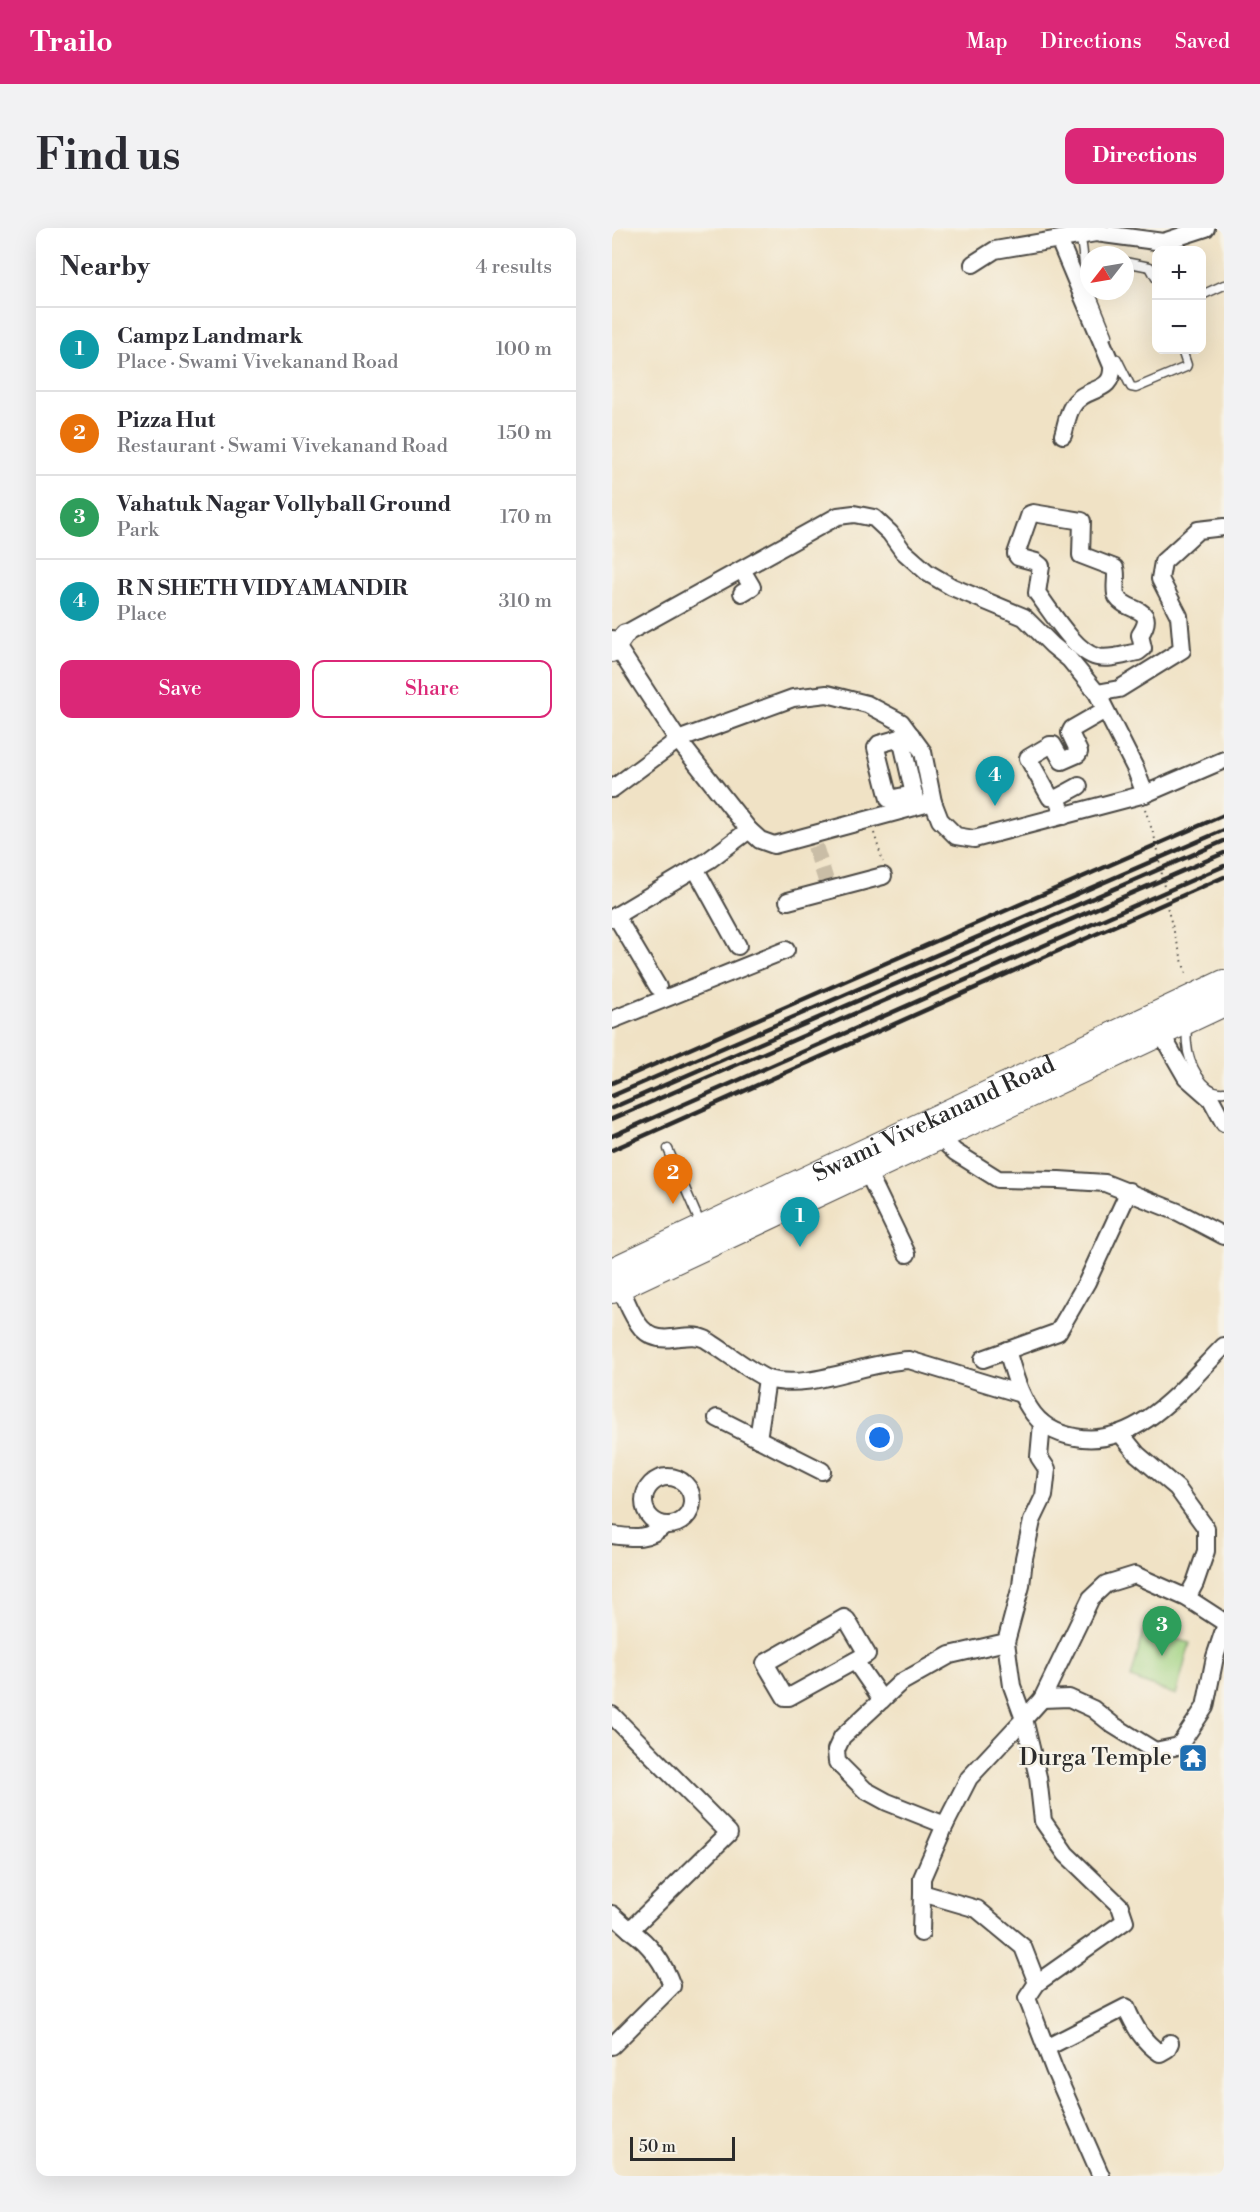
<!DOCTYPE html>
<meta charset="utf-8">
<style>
:root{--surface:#fff;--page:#f2f2f3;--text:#2b2b33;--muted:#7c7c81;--line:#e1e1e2;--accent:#db2777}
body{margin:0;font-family:"Libre Bodoni",serif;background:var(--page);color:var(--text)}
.controls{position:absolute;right:18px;top:18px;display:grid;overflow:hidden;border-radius:12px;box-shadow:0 6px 24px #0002}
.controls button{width:54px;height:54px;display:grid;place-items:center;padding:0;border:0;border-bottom:2px solid var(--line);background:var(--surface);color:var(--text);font:30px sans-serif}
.compass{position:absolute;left:468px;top:18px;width:54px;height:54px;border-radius:50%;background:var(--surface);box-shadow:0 6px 24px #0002;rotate:239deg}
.scale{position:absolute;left:18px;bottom:15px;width:105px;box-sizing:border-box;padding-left:6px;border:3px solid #2b2b2b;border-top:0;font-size:16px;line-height:21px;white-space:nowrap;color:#2b2b2b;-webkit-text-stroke:4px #f7f3e8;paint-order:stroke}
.you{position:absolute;left:268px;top:1210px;width:21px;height:21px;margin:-15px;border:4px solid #fff;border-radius:50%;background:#1a73e8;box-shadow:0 0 0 9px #1a73e833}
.badge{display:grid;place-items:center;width:39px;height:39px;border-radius:50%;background:var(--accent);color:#fff;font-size:20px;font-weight:700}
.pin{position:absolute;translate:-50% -50px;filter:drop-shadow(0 2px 3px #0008)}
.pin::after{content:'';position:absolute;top:32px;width:21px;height:18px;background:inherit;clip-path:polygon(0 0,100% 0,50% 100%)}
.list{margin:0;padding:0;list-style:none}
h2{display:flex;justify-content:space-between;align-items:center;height:78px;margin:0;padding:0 24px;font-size:26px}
h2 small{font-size:20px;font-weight:400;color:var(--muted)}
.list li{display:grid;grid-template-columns:39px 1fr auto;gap:18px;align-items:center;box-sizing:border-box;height:84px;padding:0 24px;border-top:2px solid var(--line)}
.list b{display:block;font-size:22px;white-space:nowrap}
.list p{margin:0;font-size:20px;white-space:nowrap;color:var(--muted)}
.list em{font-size:20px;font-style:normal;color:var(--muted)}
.actions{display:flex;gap:12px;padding:18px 24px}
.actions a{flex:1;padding:14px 0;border:2px solid var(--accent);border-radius:12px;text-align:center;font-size:21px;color:var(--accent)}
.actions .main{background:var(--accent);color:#fff}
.map{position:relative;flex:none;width:612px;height:1948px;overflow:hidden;border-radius:12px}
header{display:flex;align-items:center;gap:36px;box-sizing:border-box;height:84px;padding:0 30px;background:var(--accent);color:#fff}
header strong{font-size:28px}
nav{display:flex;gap:33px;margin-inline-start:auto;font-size:21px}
.intro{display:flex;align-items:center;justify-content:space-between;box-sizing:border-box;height:144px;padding:0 36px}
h1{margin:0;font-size:42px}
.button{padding:15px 27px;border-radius:12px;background:var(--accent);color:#fff;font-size:21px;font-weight:700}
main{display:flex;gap:36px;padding:0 36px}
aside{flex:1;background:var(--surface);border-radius:12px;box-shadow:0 6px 24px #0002}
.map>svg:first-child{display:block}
.green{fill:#a2d383;stroke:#667f57;stroke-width:1.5}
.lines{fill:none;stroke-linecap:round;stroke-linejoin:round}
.minor-tunnel{stroke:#c9bda6;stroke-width:16;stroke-dasharray:16 8;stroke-linecap:butt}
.service-casing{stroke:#494642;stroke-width:11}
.minor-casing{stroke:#494642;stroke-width:20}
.tertiary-casing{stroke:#494642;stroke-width:22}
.primary-casing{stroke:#494642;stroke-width:28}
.path{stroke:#494642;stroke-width:2;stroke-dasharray:1.5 4.5;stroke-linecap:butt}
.service{stroke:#fff;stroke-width:8}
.minor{stroke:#fff;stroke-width:16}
.tertiary{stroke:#fff;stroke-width:20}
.primary{stroke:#fff;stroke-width:26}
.rail{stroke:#2b2b2b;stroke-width:4.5}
.labels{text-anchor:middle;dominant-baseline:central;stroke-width:5;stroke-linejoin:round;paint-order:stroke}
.street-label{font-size:24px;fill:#2b2b2b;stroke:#f7f3e8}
.poi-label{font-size:24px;fill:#2b2b2b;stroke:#f7f3e8;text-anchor:end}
</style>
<header>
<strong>Trailo</strong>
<nav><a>Map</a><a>Directions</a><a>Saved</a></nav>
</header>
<div class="intro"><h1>Find us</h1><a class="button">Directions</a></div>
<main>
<aside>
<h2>Nearby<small>4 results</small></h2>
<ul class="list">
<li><span class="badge" style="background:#0f9aa8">1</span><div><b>Campz Landmark</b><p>Place · Swami Vivekanand Road</p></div><em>100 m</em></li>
<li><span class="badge" style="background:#e8710a">2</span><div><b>Pizza Hut</b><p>Restaurant · Swami Vivekanand Road</p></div><em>150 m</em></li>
<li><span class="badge" style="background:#2e9e5b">3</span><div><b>Vahatuk Nagar Vollyball Ground</b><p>Park</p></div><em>170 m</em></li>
<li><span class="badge" style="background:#0f9aa8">4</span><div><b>R N SHETH VIDYAMANDIR</b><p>Place</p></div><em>310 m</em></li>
</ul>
<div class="actions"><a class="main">Save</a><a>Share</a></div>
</aside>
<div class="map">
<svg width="612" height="1948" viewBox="0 0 612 1948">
<rect width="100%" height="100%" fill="#f7f3e8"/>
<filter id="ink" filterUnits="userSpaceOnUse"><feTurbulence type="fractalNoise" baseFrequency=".0167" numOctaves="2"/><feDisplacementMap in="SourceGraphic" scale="12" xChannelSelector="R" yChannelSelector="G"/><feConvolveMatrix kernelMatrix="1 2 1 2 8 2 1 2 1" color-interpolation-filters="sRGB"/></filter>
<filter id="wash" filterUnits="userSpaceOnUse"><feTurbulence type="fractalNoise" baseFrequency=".008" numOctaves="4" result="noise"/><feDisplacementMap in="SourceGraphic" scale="24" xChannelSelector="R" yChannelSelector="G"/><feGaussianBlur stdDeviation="1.35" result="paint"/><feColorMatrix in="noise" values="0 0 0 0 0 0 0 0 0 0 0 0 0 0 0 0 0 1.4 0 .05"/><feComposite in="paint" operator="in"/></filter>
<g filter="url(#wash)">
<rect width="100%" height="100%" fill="#f0e2c5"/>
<!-- green -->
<polygon class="green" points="532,1402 578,1415 564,1467 519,1450"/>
</g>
<g filter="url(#ink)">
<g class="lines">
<!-- minor-tunnel -->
<polyline class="minor-tunnel" points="203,618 216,659"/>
<!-- service casing -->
<g class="service-casing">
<g id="service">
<path d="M468,8c5,17 2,36 9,52"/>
<polyline points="513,34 538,39 544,50"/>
<polyline points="478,63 496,107"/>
<polyline points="590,67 612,57"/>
<polyline points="505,131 519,159 524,160 574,139 575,137 570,122"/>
<path d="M575,797c0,6 -1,13 0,19 1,18 16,51 37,48"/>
<polyline points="56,921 89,997"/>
</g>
</g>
<!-- minor casing -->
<g class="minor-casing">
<g id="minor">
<path d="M447,12l53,126c2,29 -28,19 -40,41 -5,8 -6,19 -9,28"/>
<polyline points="361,36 383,22 484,5 551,14 594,0"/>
<path d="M421,285l49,8 -1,34 34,13c3,8 -2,22 2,29 10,16 42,9 23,38l3,13 -5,4c-12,2 -28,8 -41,5 -22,-5 -46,-46 -60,-64l4,-27 -5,-4 -18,-5 -2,-3 14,-40z"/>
<polyline points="130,342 140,359 130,365"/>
<polyline points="13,406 226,288 242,286 262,290 278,305 291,323 316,345 340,359 412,389 440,417 457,431 485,465 523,540 533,566"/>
<polyline points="0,411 66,512 137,602 148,612 162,617 321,574"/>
<polyline points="485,465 507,461 570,422 567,388 548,351 551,334 586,302 612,299"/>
<polyline points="299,507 267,516 264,520 277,571 302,566"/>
<polyline points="289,510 304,575"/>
<polyline points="0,561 66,512 181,470 215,466 255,476 289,494 311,524 321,574 328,592 344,608 362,611 533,566 612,532"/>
<polyline points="445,570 467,558"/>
<polyline points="452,588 445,570 438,569 416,530 438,517 441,517 450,533 466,526 467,524 458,505 460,501 493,482"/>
<polyline points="83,640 126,718"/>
<polyline points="176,673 271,648"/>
<polyline points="4,688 46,759"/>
<polyline points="0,690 97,632 137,602"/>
<polyline points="0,792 174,722"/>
<polyline points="555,816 574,849 599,871 612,895"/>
<polyline points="327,909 343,924 386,951 447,952 493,955 566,984 612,1008"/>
<polyline points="255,943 295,1026"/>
<path d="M8,1059c12,25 19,56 52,51 12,-1 22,-4 33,1 14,8 50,36 63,40 43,12 95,-17 141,-19l112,34"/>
<path d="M395,1122c6,20 11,41 23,59 10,16 27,25 45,28 63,12 110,-52 149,-91"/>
<polyline points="371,1131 446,1104 475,1054 517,963"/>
<polyline points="105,1190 210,1243"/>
<polyline points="430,1195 427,1229 435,1241 432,1268 420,1293 412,1330 409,1358 394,1414 400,1458 412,1491 357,1550 333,1597 310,1650 310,1665 365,1681 411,1719 425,1755 415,1770 442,1841 489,1948"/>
<polyline points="508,1205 525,1226 565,1260 594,1300 594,1323 583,1355 575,1370"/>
<polyline points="146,1211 155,1151"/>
<circle cx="56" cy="1273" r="24"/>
<path d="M0,1307c22,3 36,5 53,-10"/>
<polygon points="232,1390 235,1392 255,1426 177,1469 173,1469 153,1435"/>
<polyline points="243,1433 270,1472"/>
<polyline points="430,1471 457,1470 481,1481 501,1497 543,1523 567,1518 593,1479 603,1429 612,1402"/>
<path d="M0,1487l117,118 -99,97c20,14 34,33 42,56l-60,60"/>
<polyline points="333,1597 275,1574 253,1562 225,1534 224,1522 230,1509 288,1455 338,1427 394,1414"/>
<polyline points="0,1686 18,1702"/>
<polyline points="309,1705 310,1665"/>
<polyline points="425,1755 513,1693 508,1678 454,1626 431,1593 426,1549 412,1491 430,1471 479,1370 494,1356 523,1347 575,1370 612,1394"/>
<path d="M434,1820l80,-41c8,19 17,35 34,46l7,-4 3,-6"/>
</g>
</g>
<!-- tertiary casing -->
<g class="tertiary-casing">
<polyline id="tertiary" points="0,424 13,406"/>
</g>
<!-- primary casing -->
<g class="primary-casing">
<g id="primary">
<path id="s1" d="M0,1043l612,-288"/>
<polyline points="0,1062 612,775"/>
</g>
</g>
<!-- path -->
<g class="path">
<polyline points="533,581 545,617 556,683 575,749"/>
<polyline points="262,605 271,634"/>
</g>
<!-- service -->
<use href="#service" class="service"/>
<!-- minor -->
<use href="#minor" class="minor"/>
<!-- tertiary -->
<use href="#tertiary" class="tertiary"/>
<!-- primary -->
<use href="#primary" class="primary"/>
<!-- rail -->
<g class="rail">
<polyline points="0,855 612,587"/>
<polyline points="0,868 612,602"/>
<polyline points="0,880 612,613"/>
<polyline points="0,891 612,625"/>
<polyline points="0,908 612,638"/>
<polyline points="0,922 612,649"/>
</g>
</g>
</g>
<!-- icons -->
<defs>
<g id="temple-square" transform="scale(1.5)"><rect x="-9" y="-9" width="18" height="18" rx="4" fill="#1f6fb2" stroke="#f7f3e8"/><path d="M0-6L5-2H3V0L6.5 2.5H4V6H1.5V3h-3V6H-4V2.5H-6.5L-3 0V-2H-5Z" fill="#fff"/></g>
</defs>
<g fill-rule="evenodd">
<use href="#temple-square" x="581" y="1530"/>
</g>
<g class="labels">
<!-- street labels -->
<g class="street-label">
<text stroke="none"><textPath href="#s1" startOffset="356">Swami Vivekanand Road</textPath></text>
</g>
<!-- poi labels -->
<g class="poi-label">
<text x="560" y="1530">Durga Temple</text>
</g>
</g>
</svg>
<div class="controls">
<button>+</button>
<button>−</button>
</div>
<svg class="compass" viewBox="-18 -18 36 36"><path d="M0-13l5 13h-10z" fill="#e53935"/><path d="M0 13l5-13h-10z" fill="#7c7c81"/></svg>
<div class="scale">50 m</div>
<div class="you"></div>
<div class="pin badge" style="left:188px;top:1019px;background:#0f9aa8">1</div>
<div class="pin badge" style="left:61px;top:976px;background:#e8710a">2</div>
<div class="pin badge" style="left:550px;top:1428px;background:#2e9e5b">3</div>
<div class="pin badge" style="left:383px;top:578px;background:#0f9aa8">4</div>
</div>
</main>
